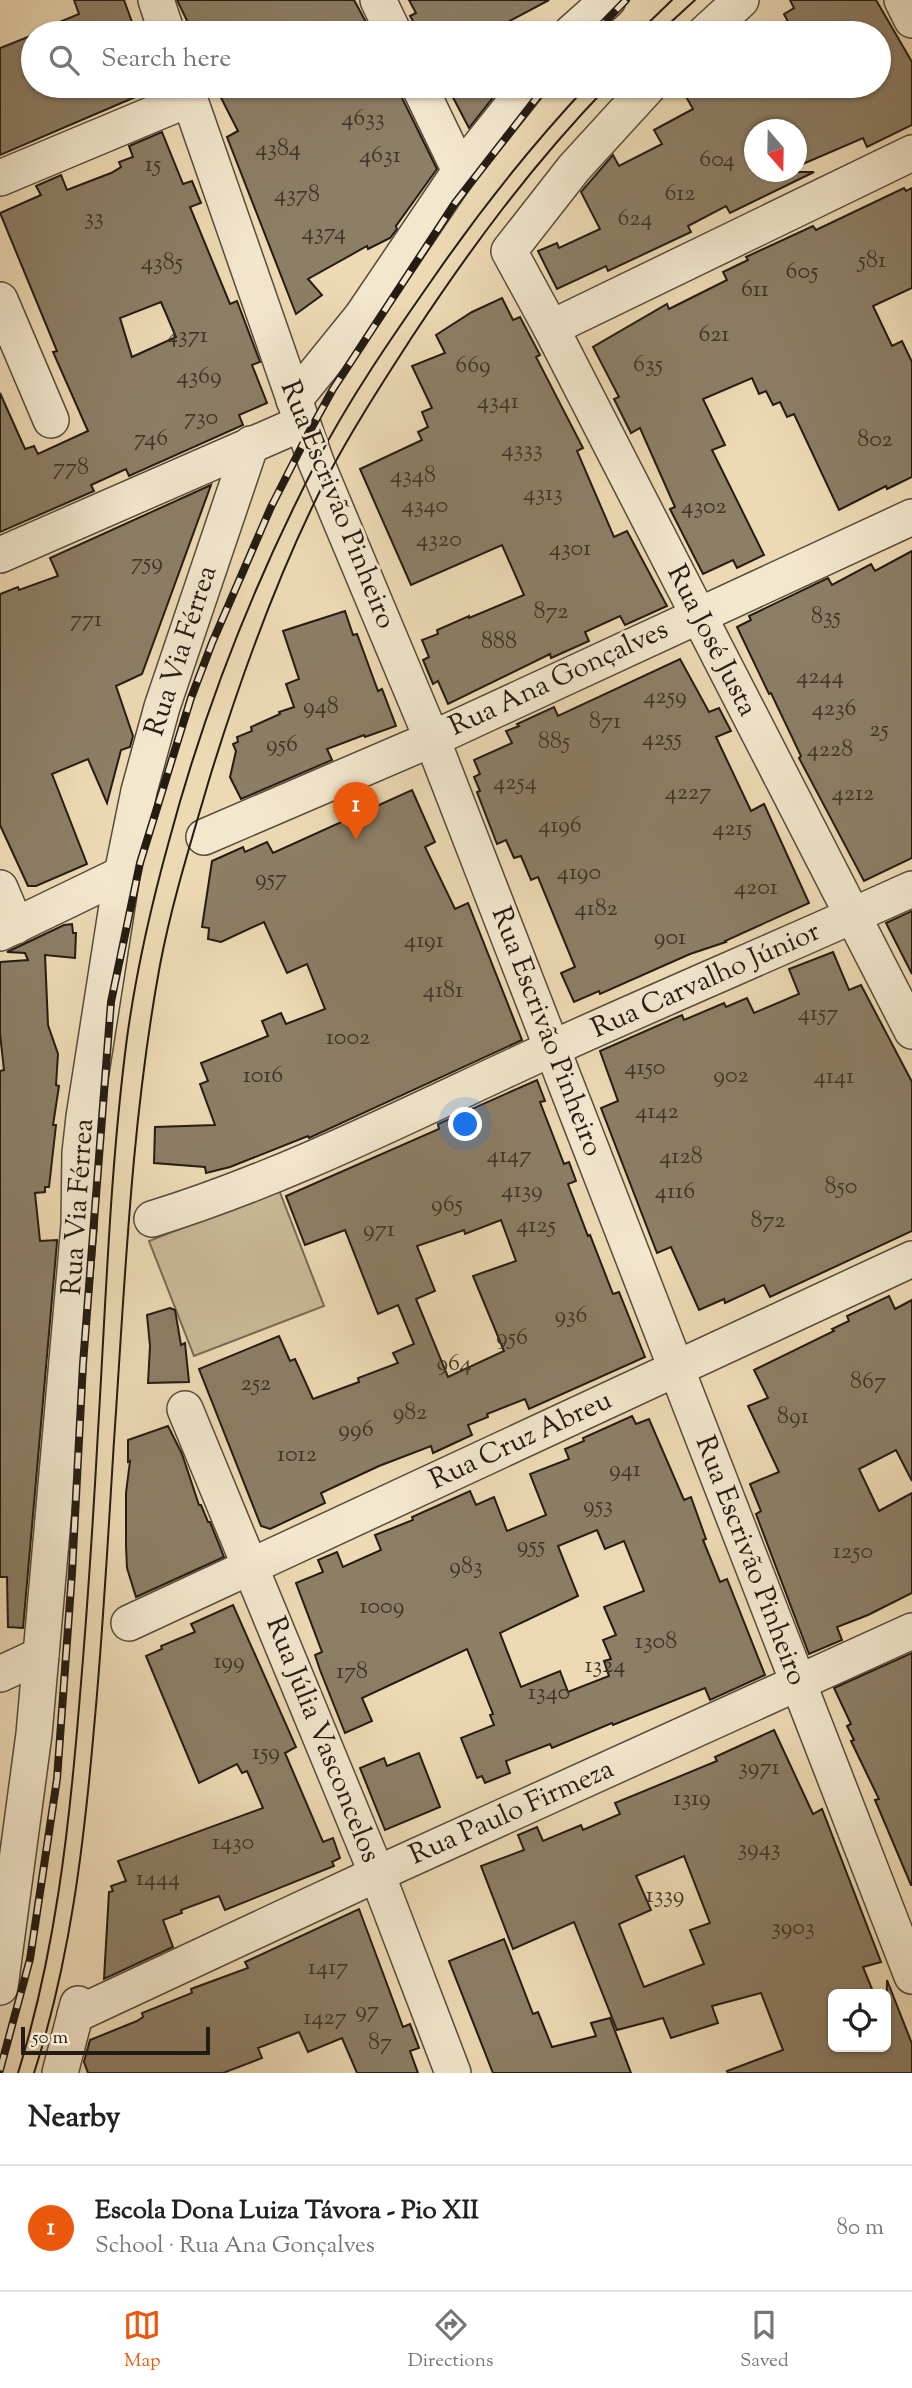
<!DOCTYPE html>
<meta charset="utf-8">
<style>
:root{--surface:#fff;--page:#f2f2f2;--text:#222;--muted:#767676;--line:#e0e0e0;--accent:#ea580c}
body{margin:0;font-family:"Sorts Mill Goudy",serif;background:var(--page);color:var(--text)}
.controls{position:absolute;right:21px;bottom:21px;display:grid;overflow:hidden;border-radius:10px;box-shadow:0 2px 5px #0004}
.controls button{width:63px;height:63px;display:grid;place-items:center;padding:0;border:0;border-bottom:2px solid var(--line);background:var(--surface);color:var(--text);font:35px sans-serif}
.compass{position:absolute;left:744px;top:119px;width:63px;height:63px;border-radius:50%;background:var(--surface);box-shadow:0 2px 5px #0004;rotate:160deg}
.scale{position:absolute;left:21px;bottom:18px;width:189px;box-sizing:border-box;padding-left:7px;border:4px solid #241b12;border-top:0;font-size:19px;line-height:24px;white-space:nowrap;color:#241b12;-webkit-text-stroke:5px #f3e7ce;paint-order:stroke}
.you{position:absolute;left:466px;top:1125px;width:24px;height:24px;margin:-18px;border:5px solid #fff;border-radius:50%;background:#1a73e8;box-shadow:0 0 0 10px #1a73e833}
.badge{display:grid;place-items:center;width:46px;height:46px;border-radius:50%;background:var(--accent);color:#fff;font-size:23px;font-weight:700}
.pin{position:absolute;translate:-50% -58px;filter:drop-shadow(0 2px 4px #0008)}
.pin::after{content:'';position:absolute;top:37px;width:24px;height:21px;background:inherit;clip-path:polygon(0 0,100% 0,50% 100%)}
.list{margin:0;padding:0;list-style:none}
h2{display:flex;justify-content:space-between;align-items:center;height:91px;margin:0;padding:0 28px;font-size:30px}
h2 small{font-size:23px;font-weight:400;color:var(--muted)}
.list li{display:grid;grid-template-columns:46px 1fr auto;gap:21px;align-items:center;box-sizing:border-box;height:126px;padding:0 28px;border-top:2px solid var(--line)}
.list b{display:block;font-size:26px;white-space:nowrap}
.list p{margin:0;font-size:23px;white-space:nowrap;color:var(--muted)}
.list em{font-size:23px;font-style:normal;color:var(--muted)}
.icon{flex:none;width:38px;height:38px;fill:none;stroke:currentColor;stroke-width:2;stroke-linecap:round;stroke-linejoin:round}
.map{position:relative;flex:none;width:912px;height:2073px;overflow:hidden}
.search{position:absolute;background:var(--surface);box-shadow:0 2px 5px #0004;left:21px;right:21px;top:21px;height:77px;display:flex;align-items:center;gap:18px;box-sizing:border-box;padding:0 24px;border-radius:38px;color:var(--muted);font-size:26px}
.sheet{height:217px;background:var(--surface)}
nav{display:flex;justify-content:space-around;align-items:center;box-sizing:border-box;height:98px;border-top:2px solid var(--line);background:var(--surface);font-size:19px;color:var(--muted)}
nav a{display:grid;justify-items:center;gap:4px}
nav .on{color:var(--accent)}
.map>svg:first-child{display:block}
.green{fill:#cbba98;stroke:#786a55;stroke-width:2}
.building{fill:#8d7e66;stroke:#241b12;stroke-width:2;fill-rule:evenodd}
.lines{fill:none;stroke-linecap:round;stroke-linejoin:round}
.minor-casing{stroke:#564b3a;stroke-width:38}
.minor{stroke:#f3e7ce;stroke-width:35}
.tram{stroke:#241b12;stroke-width:2}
.rail-casing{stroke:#241b12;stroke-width:8}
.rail{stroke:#f3e7ce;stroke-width:5;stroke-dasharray:16;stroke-linecap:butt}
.labels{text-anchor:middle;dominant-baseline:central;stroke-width:6;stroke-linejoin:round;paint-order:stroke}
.number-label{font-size:24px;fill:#3e3427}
.street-label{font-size:28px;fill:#241b12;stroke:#f3e7ce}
</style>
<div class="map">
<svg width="912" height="2073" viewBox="0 0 912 2073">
<rect width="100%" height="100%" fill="#eddab4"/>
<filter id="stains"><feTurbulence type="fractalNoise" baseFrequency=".00286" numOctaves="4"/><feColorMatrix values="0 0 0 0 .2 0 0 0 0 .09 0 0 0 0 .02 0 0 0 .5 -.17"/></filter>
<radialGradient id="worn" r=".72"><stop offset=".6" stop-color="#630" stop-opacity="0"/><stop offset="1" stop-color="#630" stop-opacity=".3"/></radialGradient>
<!-- green -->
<polygon class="green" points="279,1190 324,1306 194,1356 149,1241"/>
<!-- building -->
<g class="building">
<polygon points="74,0 124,0 136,33 33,33 79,14"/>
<polygon points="177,0 354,0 372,33 193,33"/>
<polygon points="409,0 549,0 487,33 420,33 410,16 416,13"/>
<polygon points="790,0 876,0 912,62 912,125 867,147 863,138 796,167 796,130 754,130 754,172 814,172 730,213 726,206 688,226 691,232 608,271 606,266 557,289 538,251 557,243 559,248 600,229 581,192 613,155 619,166 662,144 654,130 693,109 685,95 701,86 879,86 879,33 794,33 784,14 794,8"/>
<polygon points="33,35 33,86 161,86 0,155 0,48"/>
<polygon points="215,86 399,86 402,98 437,169 396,226 397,229 390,238 368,249 367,246 308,279 322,295 296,314 227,137 238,131"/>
<polygon points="447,86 502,86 469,128"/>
<path d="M162,132l21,52 9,-3 9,22 -11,4 40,97 7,-3 23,61 -8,3 15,38 -28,12 4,10 -114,51 -3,-7 -35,16 3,6 -94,41v-139l25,56 9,-3 4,8 50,-23 -35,-79 4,-1 -57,-138 41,-18 -5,-9 25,-11 6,15 44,-17 10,-6 -2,-5 14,-5 -4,-11zM161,302l15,35 -44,20 -12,-39z"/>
<polygon points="904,188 906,191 912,188 912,288 873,306 892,346 902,341 912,362 912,477 887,489 886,486 839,510 794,414 787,417 780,402 773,405 766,391 759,394 752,378 703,399 725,445 712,450 764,555 737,568 733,560 703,574 670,509 675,507 640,428 631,433 614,399 619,397 593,347 667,304 669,309 727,280 723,272 748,260 746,257 813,226 816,230"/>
<polygon points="502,298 513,320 520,317 540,355 536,357 583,448 577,451 614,537 627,531 667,606 625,625 620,616 585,632 589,641 551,658 550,654 448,704 438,681 433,684 423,660 429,657 422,640 438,634 437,630 469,616 469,618 524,595 502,545 411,585 360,469 422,440 418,432 428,427 422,412 432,408 412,366 445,353 436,335 472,312"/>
<polygon points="211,485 142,674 116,686 133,736 130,747 121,750 107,803 88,759 52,774 87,864 36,886 28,886 0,825 0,594 18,587 19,590 58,576 50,558"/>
<polygon points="912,551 912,858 864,881 799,758 801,756 771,693 769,694 737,627 751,620 749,616 828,578 832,585 871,564 875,571"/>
<polygon points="345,611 353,635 357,634 378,691 382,689 396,726 365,737 364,735 327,749 332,760 241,799 230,777 236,751 233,744 238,742 237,737 252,731 251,727 280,714 279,712 294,707 286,684 299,679 283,631"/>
<polygon points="680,659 709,712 719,708 731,731 716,737 751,811 764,804 809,903 725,941 726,942 690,954 600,994 599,991 574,1002 561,973 575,967 538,877 531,880 521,856 514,858 506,840 497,844 477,792 480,791 474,777 480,774 474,760 512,743 506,731 519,726 517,724 554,707 558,716"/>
<polygon points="412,790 435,842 425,847 455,909 468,903 522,1040 309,1138 308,1136 230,1167 206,1173 205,1167 154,1163 155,1127 215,1125 200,1084 208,1081 201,1063 268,1036 262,1021 281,1013 286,1024 325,1009 307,964 287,973 264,922 221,942 208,939 209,928 202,927 212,861 243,847 245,852 267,842 273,853"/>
<polygon points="912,911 912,974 886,923"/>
<polygon points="72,924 73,933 76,933 75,958 45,955 48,1025 58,1054 56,1085 59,1086 53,1125 56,1125 49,1187 45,1187 45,1192 35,1193 40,1241 57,1240 57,1242 23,1628 8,1627 7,1577 0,1577 0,1071 4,1070 0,1034 0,962 28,960 25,953 7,952 64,925"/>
<polygon points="833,952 849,990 861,985 912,1082 912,1231 770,1297 764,1285 725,1303 724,1299 699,1310 671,1247 657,1253 601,1108 618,1101 600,1051 682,1015 684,1020 724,1003 726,1007 747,998 754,1013 799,994 789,969"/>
<path d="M537,1080l8,21 -5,1 24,62 5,-2 7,19 -8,3 20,52 2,-1 23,59 6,-2 26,65 -116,52 -4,-10 -38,15 1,3 -20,8 4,10 -39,18 -2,-7 -52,20 -58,27 4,10 -55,26 -9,-3 -62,-157 80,-33 11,25 5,-2 18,40 46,-17 -1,-4 40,-15 -5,-10 21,-9 -16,-39 -20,9 -33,-84 -40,15 -19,-49 153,-67 -1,-5zM501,1220l15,41 -43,15 31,75 -56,26 -32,-78 19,-8 -18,-45 47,-16 1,4z"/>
<polygon points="889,1296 895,1309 912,1300 912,1481 896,1450 859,1469 879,1511 912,1493 912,1593 868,1615 837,1627 842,1640 809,1654 756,1514 761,1511 750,1484 779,1472 748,1406 768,1398 754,1370 834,1331 832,1329 849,1321 847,1316"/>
<polygon points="170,1308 175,1310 181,1345 185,1343 189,1382 148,1383 150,1346 147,1315"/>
<path d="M632,1416l4,8 13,-5 35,81 7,-3 15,42 -3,1 17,42 7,-3 38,96 -55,25 -5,-12 -92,37 -1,-2 -60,25 -2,-4 -44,17 4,12 -25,10 -3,-7 -5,2 -16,-40 33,-13 -4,-10 3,-1 -26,-65 -105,49 10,23 -27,12 -25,-63 -5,-15 7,-3 -26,-69 27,-11 -5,-12 19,-8 6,15 38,-17 -6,-15 38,-15 -1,-3 58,-26 6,14 18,-8 13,34 39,-16 -16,-41 39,-15 -4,-10 19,-8 -1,-3zM597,1530l8,19 19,-8 20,50 -40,16 12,28 -13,5 8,19 -7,2 5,15 -41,16 -8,-21 -39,16 -21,-54 78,-37 -20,-50z"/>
<polygon points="168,1426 182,1454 199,1505 201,1505 208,1522 210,1522 224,1557 136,1597 127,1568 126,1546 126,1493 130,1461 128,1462 128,1440"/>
<polygon points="233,1605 296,1747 285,1753 323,1842 333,1838 340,1858 332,1862 334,1866 225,1910 219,1896 181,1910 182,1913 163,1920 173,1947 104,1979 109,1892 113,1891 111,1886 126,1881 118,1861 263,1808 247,1771 242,1773 237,1764 199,1783 146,1656 162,1649 161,1646 195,1632 191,1624"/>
<polygon points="912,1653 912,1885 911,1885 875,1800 879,1799 851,1741 854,1740 847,1726 851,1724 834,1688"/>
<path d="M774,1730l39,84 9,-5 59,153 -18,5 11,27h-41v53h53l1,-67 25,64v29h-184l-1,-2 56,-21 -22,-57 -49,13 6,17 -47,15 -8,-20 -46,12 -43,-108 -61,27 -32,-83 43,-16 -6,-15 19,-8 6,14 38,-16 2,5 37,-16 -5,-11 102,-42 -2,-4zM684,1856l26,67 -20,7 14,34 -60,23 -25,-63 32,-14 -15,-34z"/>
<polygon points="419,1753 440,1807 385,1830 360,1768 384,1758 387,1766"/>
<polygon points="359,1909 403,2027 410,2024 419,2048 410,2051 418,2073 357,2073 342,2038 308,2052 299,2032 258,2048 262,2058 223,2073 88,2073 84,2062 90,2040 137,2021 143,2017 142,2013 192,1993 191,1989 248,1968 245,1962"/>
<polygon points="504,1939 533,2014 538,2012 552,2047 596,2036 591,2023 610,2018 631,2073 493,2073 449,1961"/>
</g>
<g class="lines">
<!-- minor casing -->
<g class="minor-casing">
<g id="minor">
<polyline points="156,0 167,33"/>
<polyline points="378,0 394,33"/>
<polyline points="902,0 912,20"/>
<polyline points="571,33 608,0"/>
<polyline points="705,33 741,0"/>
<polyline points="185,86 316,462 432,739 912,1976"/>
<polyline points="419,86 460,171"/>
<polyline points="649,86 574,168 509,251 551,328 912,1031"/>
<polyline points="0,178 189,99"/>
<polyline points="0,300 51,420"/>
<polyline points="551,328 912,153"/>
<polyline points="294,400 362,316 460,171 528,86"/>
<polyline points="0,555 302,423"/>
<polyline points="204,837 432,739 912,517"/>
<polyline points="0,888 16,926"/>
<polyline points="0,933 122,874"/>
<path d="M152,1219c139,-43 269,-111 401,-171 119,-54 240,-105 359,-159"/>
<polyline points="185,1409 377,1874 453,2073"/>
<polyline points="129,1623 912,1259"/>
<polyline points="0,1674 41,1655"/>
<polyline points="0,1987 34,1734 79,1225 80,1153 84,1117 122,874 139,791 162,707 251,444"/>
<polyline points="75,2015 377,1874 912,1631"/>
<polyline points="60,2073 78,2004"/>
</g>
</g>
<!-- minor -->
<use href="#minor" class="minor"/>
<!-- tram -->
<g class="tram">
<polyline points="638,33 672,0"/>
<polyline points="659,33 695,0"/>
<path d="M18,2073c37,-119 51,-243 61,-366 8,-92 14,-184 19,-276 8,-131 12,-263 29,-393 9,-66 24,-132 42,-197 35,-131 84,-256 146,-376 34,-66 77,-128 119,-188 47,-68 97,-131 153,-191"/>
<path d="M34,2073c36,-111 50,-229 60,-345 9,-95 14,-191 20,-287 11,-159 17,-319 46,-476 12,-63 31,-123 49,-185 31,-101 67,-202 115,-297 26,-50 57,-98 88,-146 60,-91 120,-172 196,-251"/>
</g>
<!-- rail casing -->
<g class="rail-casing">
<g id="rail">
<polyline points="594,33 626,0"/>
<polyline points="0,2070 30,1959 57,1779 72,1573 83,1364 111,1002 140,863 191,698 212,643 271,507 307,436 333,389 455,203 546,86"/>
</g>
</g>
<!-- rail -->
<use href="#rail" class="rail"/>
</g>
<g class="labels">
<!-- number labels -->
<g class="number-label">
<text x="363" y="119">4633</text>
<text x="278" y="149">4384</text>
<text x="380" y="156">4631</text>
<text x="717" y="160">604</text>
<text x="153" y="165">15</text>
<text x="680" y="194">612</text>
<text x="297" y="195">4378</text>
<text x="94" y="218">33</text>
<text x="635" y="219">624</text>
<text x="324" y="233">4374</text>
<text x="872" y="261">581</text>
<text x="162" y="263">4385</text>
<text x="802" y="272">605</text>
<text x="755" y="290">611</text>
<text x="714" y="335">621</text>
<text x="187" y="336">4371</text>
<text x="648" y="365">635</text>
<text x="473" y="366">669</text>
<text x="199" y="377">4369</text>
<text x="498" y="402">4341</text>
<text x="201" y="418">730</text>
<text x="151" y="439">746</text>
<text x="875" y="440">802</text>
<text x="522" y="450">4333</text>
<text x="71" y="468">778</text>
<text x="413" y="476">4348</text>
<text x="543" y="494">4313</text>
<text x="425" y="506">4340</text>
<text x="704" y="507">4302</text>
<text x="439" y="540">4320</text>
<text x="570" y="549">4301</text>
<text x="147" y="563">759</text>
<text x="551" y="612">872</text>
<text x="826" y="617">835</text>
<text x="86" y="620">771</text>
<text x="499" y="642">888</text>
<text x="820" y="677">4244</text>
<text x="665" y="697">4259</text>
<text x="321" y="707">948</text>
<text x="834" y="709">4236</text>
<text x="605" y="722">871</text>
<text x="879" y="730">25</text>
<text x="662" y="739">4255</text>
<text x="554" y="742">885</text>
<text x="282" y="745">956</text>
<text x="830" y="750">4228</text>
<text x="515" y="783">4254</text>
<text x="688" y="793">4227</text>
<text x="853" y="794">4212</text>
<text x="560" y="826">4196</text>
<text x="732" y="829">4215</text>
<text x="579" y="873">4190</text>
<text x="271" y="879">957</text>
<text x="756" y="888">4201</text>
<text x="596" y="909">4182</text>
<text x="670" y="938">901</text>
<text x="424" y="941">4191</text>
<text x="443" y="991">4181</text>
<text x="818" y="1014">4157</text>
<text x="348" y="1038">1002</text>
<text x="645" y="1068">4150</text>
<text x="263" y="1076">1016</text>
<text x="731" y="1076">902</text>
<text x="834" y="1077">4141</text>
<text x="657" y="1112">4142</text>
<text x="509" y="1156">4147</text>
<text x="681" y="1157">4128</text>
<text x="841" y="1187">850</text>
<text x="522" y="1191">4139</text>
<text x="675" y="1192">4116</text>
<text x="447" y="1205">965</text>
<text x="768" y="1221">872</text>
<text x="536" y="1226">4125</text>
<text x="379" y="1230">971</text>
<text x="571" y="1316">936</text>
<text x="512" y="1338">956</text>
<text x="454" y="1364">964</text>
<text x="868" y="1382">867</text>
<text x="256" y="1384">252</text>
<text x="410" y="1413">982</text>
<text x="793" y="1417">891</text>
<text x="356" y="1430">996</text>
<text x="297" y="1455">1012</text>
<text x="625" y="1470">941</text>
<text x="598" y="1506">953</text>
<text x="531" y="1546">955</text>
<text x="853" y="1552">1250</text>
<text x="466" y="1567">983</text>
<text x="382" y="1607">1009</text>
<text x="656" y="1642">1308</text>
<text x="229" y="1662">199</text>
<text x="605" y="1666">1324</text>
<text x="352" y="1672">178</text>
<text x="549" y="1693">1340</text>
<text x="266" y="1753">159</text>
<text x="759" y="1768">3971</text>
<text x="692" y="1799">1319</text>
<text x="233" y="1843">1430</text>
<text x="759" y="1849">3943</text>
<text x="158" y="1879">1444</text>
<text x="665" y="1896">1339</text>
<text x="793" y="1928">3903</text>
<text x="328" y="1968">1417</text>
<text x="367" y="2011">97</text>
<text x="325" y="2018">1427</text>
<text x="380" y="2043">87</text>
</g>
<!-- street labels -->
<g class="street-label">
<text transform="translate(337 505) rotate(68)">Rua Escrivão Pinheiro</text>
<text transform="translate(711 641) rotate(63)">Rua José Justa</text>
<text transform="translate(182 651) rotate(-72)">Rua Via Férrea</text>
<text transform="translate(559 679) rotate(-25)">Rua Ana Gonçalves</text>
<text transform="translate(706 981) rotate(-24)">Rua Carvalho Júnior</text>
<text transform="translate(546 1032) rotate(69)">Rua Escrivão Pinheiro</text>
<text transform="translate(79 1207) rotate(-86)">Rua Via Férrea</text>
<text transform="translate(521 1441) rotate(-25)">Rua Cruz Abreu</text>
<text transform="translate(750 1561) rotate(69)">Rua Escrivão Pinheiro</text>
<text transform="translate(322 1740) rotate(68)">Rua Júlia Vasconcelos</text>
<text transform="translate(512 1813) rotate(-24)">Rua Paulo Firmeza</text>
</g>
</g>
<rect width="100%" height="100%" filter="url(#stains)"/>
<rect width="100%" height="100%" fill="url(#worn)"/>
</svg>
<div class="controls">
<button><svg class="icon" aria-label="locate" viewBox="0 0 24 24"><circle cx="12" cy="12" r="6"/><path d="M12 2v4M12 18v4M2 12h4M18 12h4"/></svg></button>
</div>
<svg class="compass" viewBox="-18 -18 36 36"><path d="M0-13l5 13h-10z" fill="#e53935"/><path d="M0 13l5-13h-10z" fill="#767676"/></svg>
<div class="scale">50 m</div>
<div class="you"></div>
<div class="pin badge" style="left:356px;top:840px">1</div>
<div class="search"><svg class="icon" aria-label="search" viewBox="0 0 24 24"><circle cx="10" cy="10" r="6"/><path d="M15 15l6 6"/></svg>Search here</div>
</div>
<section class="sheet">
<h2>Nearby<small></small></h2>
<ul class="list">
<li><span class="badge">1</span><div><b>Escola Dona Luiza Távora - Pio XII</b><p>School · Rua Ana Gonçalves</p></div><em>80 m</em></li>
</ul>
</section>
<nav>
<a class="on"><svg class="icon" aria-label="map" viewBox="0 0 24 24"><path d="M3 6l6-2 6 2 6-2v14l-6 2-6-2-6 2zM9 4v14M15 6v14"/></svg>Map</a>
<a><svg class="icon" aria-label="directions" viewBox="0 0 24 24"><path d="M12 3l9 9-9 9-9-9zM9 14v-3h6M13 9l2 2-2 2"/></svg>Directions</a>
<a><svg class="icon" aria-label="saved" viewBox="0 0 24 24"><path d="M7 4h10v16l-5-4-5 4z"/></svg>Saved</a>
</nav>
